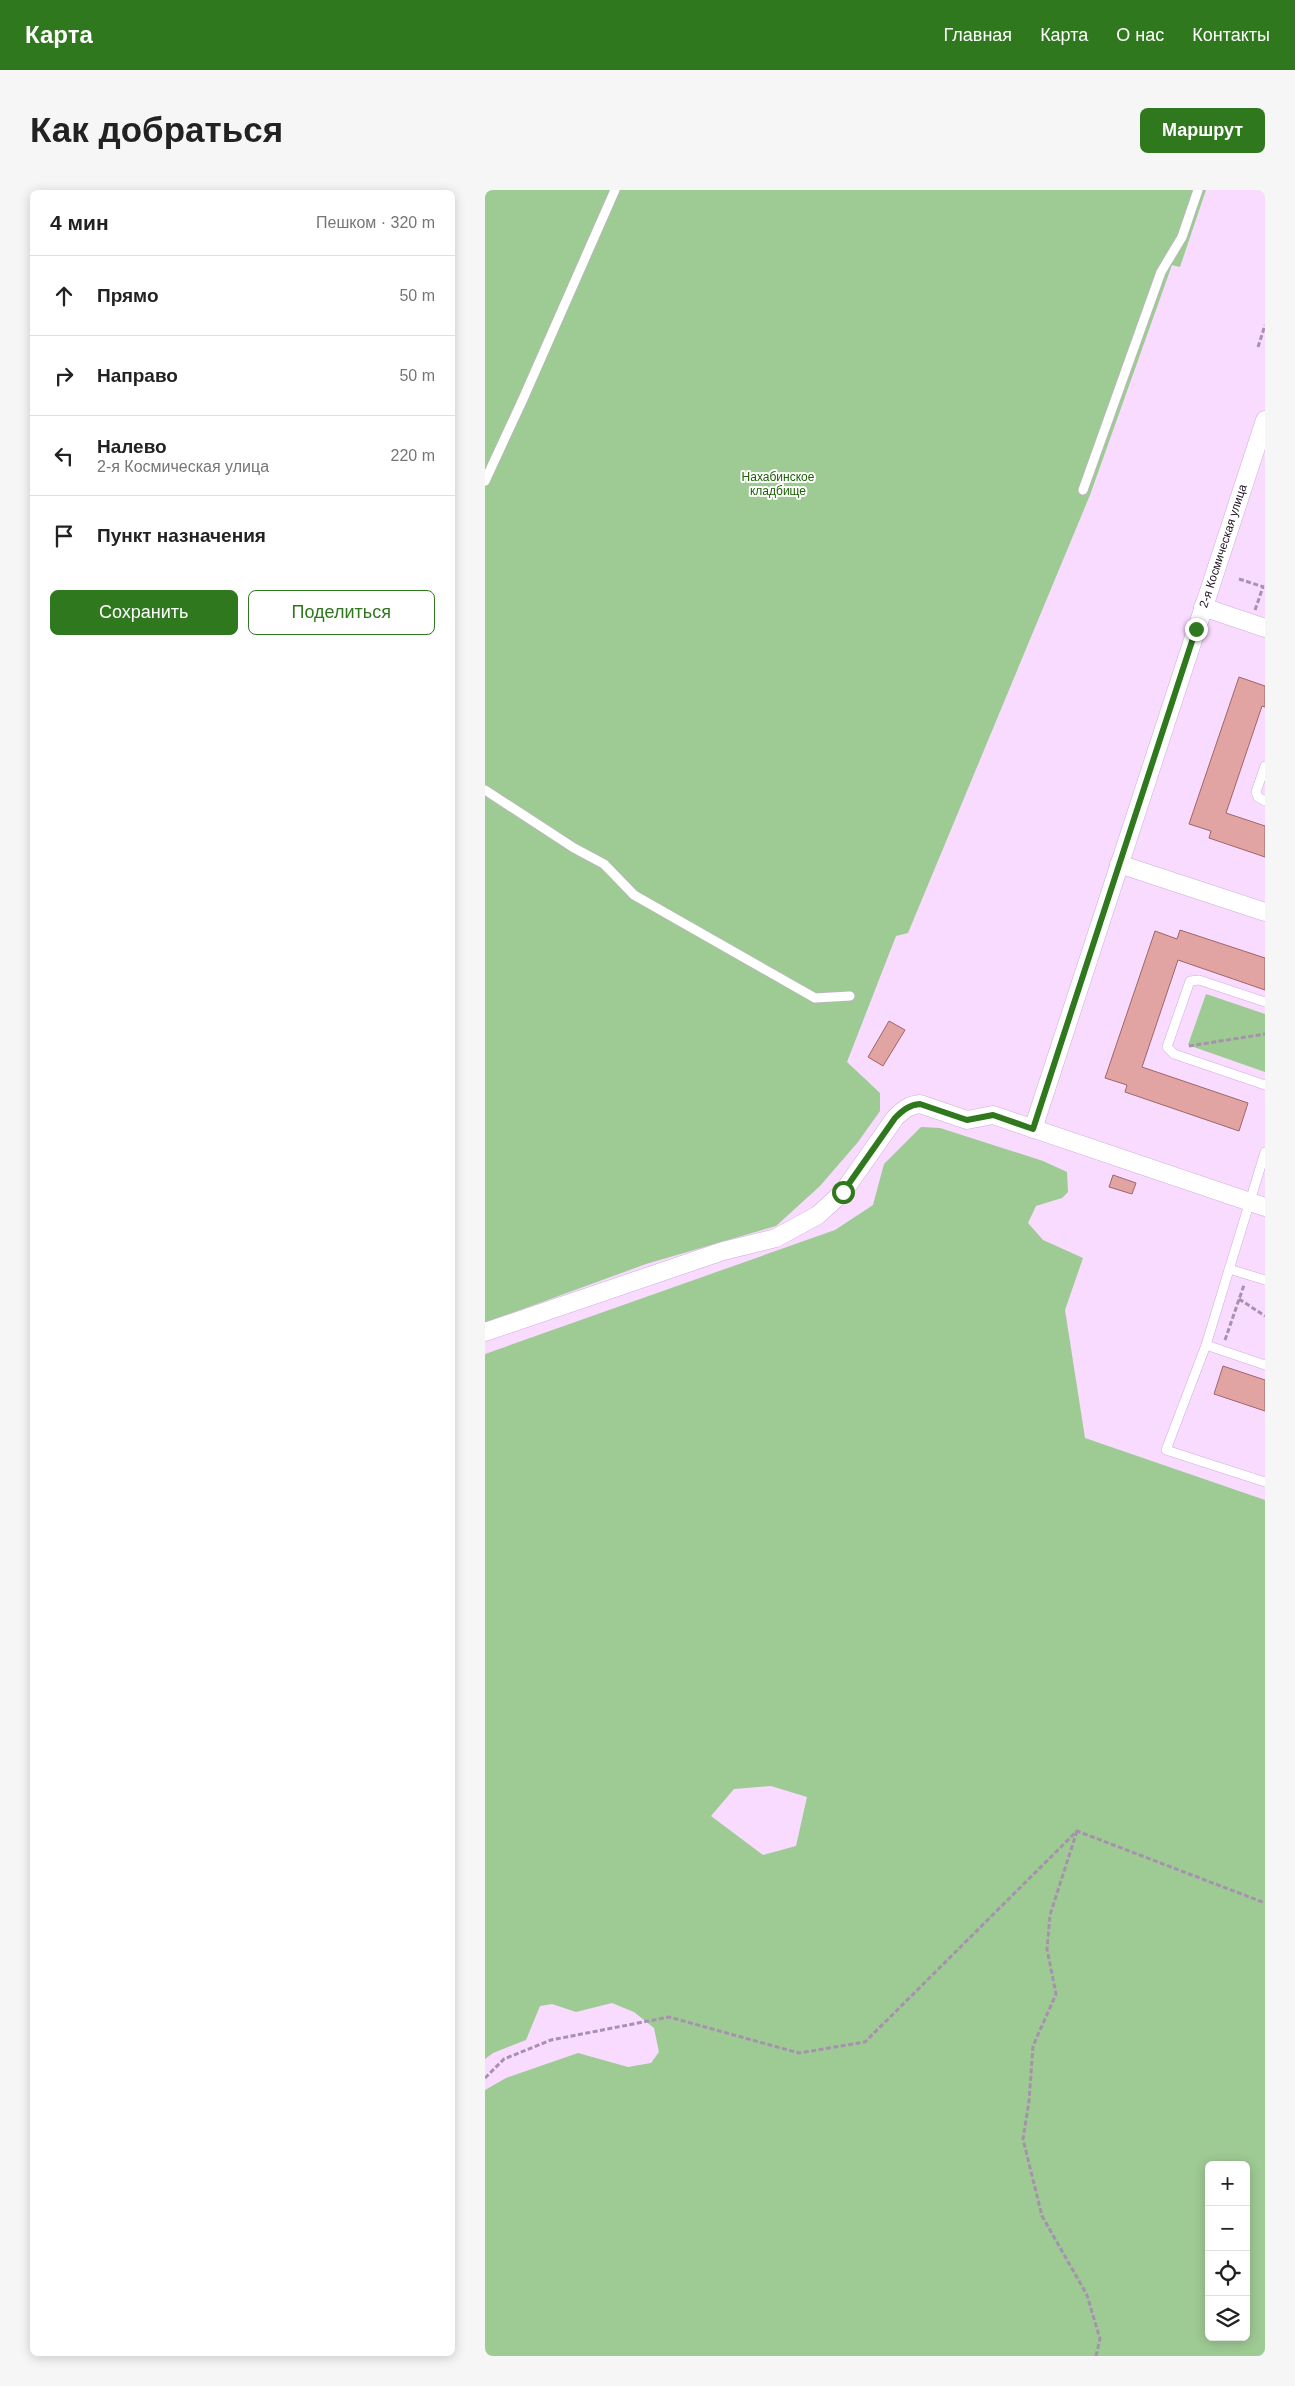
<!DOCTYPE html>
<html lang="ru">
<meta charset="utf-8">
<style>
:root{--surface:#fff;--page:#f6f6f6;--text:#222;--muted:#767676;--line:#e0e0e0;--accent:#2f781d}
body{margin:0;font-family:Helvetica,sans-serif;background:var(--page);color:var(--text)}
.controls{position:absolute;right:15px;bottom:15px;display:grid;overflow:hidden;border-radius:8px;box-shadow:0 2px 12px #0003}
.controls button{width:45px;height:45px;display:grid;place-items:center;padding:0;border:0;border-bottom:1px solid var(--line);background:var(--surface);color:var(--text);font:25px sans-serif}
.stop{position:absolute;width:15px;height:15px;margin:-11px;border:4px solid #2f781d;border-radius:50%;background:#fff}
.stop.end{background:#2f781d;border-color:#fff;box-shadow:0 1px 5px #0008}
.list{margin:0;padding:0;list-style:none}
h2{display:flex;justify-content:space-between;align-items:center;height:65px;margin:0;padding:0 20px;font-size:21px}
h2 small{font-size:16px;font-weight:400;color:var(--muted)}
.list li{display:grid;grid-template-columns:32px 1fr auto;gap:15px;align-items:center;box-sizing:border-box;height:80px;padding:0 20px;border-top:1px solid var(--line)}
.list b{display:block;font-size:19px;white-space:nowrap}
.list p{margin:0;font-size:16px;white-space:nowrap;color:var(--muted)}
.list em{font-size:16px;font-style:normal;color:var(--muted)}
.actions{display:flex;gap:10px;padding:15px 20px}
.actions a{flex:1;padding:11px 0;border:1px solid var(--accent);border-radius:8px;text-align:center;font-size:18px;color:var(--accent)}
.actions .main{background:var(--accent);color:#fff}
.icon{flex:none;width:28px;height:28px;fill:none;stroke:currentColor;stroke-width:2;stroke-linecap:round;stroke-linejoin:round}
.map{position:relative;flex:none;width:780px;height:2166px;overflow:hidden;border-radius:8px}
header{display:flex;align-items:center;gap:30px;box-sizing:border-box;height:70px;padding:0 25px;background:var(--accent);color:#fff}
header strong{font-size:24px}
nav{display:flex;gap:28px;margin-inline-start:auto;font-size:18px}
.intro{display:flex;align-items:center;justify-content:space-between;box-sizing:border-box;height:120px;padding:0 30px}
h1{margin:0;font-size:35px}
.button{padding:12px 22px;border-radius:8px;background:var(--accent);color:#fff;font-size:18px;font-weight:700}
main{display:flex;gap:30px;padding:0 30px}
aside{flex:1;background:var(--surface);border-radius:8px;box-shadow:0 2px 12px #0003}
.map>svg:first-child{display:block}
.green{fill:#9eca94;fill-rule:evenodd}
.building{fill:#e1a4a3;stroke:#9e6666}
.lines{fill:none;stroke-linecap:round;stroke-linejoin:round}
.service-casing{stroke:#cfacd7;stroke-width:10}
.minor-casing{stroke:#cfacd7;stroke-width:19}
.path{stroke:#a891ae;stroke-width:3;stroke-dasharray:5 2.5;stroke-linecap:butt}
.service{stroke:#fff;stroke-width:9}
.minor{stroke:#fff;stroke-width:18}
.route{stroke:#2f781d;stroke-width:6}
.labels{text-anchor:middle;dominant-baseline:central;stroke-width:4;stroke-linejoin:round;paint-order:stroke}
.park-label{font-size:12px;fill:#1a6102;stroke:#fff}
.street-label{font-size:12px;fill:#1d1020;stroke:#fff}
</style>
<header>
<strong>Карта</strong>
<nav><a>Главная</a><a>Карта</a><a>О нас</a><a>Контакты</a></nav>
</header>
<div class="intro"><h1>Как добраться</h1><a class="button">Маршрут</a></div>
<main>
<aside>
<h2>4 мин<small>Пешком · 320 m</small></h2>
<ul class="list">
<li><svg class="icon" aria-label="ahead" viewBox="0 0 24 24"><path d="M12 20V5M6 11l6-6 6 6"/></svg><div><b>Прямо</b></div><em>50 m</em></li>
<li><svg class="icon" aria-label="right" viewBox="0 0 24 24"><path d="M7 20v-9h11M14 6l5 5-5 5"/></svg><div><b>Направо</b></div><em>50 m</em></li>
<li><svg class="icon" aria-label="left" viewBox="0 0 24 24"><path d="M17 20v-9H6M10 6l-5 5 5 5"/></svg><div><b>Налево</b><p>2-я Космическая улица</p></div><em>220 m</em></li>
<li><svg class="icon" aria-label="arrive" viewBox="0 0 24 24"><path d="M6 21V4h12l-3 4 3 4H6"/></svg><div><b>Пункт назначения</b></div></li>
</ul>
<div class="actions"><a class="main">Сохранить</a><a>Поделиться</a></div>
</aside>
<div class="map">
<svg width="780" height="2166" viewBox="0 0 780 2166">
<rect width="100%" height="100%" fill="#f8dbff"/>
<!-- green -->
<g class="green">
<polygon points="0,0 721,0 695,77 687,75 605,305 423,743 411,746 362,872 395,903 395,921 373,952 335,996 291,1036 161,1074 0,1133"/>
<polygon points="721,804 780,824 780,882 703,855"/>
<path d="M436,937l19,1 103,33 24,11 1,20 -6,6 -26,8 -8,17 15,17 40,18 -18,52 20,128 180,62v856h-780v-266l21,-12 72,-25 50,14 23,-4 8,-11 -5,-24 -20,-16 -22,-9 -36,9 -24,-8 -12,2 -14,34 -33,13 -8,6v-705l350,-124 38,-25 11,-41zM286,1596l36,11 -11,49 -33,9 -52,-39 23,-27zM724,1975h37v172h-37z"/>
</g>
<!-- building -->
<g class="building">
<polygon points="754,487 780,496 780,517 777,516 741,623 780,636 780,667 724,648 726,641 704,634"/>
<polygon points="695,740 780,768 780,800 693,770 657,877 763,913 754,941 640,902 642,895 620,888 670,741 692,749"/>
<polygon points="404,831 420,840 398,876 383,867"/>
<polygon points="628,985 651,993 647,1004 624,997"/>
<polygon points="738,1176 780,1190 780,1221 729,1204"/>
</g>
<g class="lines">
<!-- service casing -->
<g class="service-casing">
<g id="service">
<polyline points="0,291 38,209 130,0"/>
<polyline points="598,300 676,82 697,47 713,0"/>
<polyline points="780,576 771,602 773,607 780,611"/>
<polyline points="0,600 89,658 119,674 149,705 330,808 365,806"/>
<polyline points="780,812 714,790 705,791 682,857 689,864 780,895"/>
<polyline points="780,962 721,1155 681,1260 780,1292"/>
<polyline points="744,1079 780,1090"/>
<polyline points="721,1155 780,1175"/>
</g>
</g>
<!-- minor casing -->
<g class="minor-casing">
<g id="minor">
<polyline points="718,417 780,438"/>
<polyline points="634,674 780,722"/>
<polyline points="548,939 780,230"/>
<path d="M0,1142l238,-81 53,-13 42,-23 25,-23 52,-74c8,-8 14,-13 25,-14l47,16 26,-5 272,92"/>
</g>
</g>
<!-- path -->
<g class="path">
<polyline points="773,157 780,135"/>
<polyline points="754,389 779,397"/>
<polyline points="770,420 778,397"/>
<polyline points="704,856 780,844"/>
<polyline points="754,1109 780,1126"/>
<polyline points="740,1150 759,1095"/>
<polyline points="592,1641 565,1725 562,1759 571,1804 548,1856 544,1911 538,1949 557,2026 602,2105 615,2149 611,2166"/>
<polyline points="0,1888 19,1869 66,1850 184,1827 314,1863 380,1852 592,1641 780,1713"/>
</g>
<!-- service -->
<use href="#service" class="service"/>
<!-- minor -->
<use href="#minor" class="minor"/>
</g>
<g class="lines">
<!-- route -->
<path class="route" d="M358,1002l52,-74c8,-8 14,-13 25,-14l47,16 26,-5 40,14 163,-500"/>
</g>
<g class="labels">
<!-- park labels -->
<g class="park-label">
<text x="293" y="287">Нахабинское<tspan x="293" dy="14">кладбище</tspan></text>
</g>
<!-- street labels -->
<g class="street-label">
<text transform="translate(738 356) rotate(-72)">2-я Космическая улица</text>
</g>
</g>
</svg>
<div class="controls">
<button>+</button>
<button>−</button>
<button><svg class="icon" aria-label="locate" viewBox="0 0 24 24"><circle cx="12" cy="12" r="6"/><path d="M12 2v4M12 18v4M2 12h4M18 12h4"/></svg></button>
<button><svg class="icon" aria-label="layers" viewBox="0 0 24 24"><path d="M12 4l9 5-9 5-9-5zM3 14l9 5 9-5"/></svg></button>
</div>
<div class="stop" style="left:358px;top:1002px"></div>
<div class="stop end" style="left:711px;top:439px"></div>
</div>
</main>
